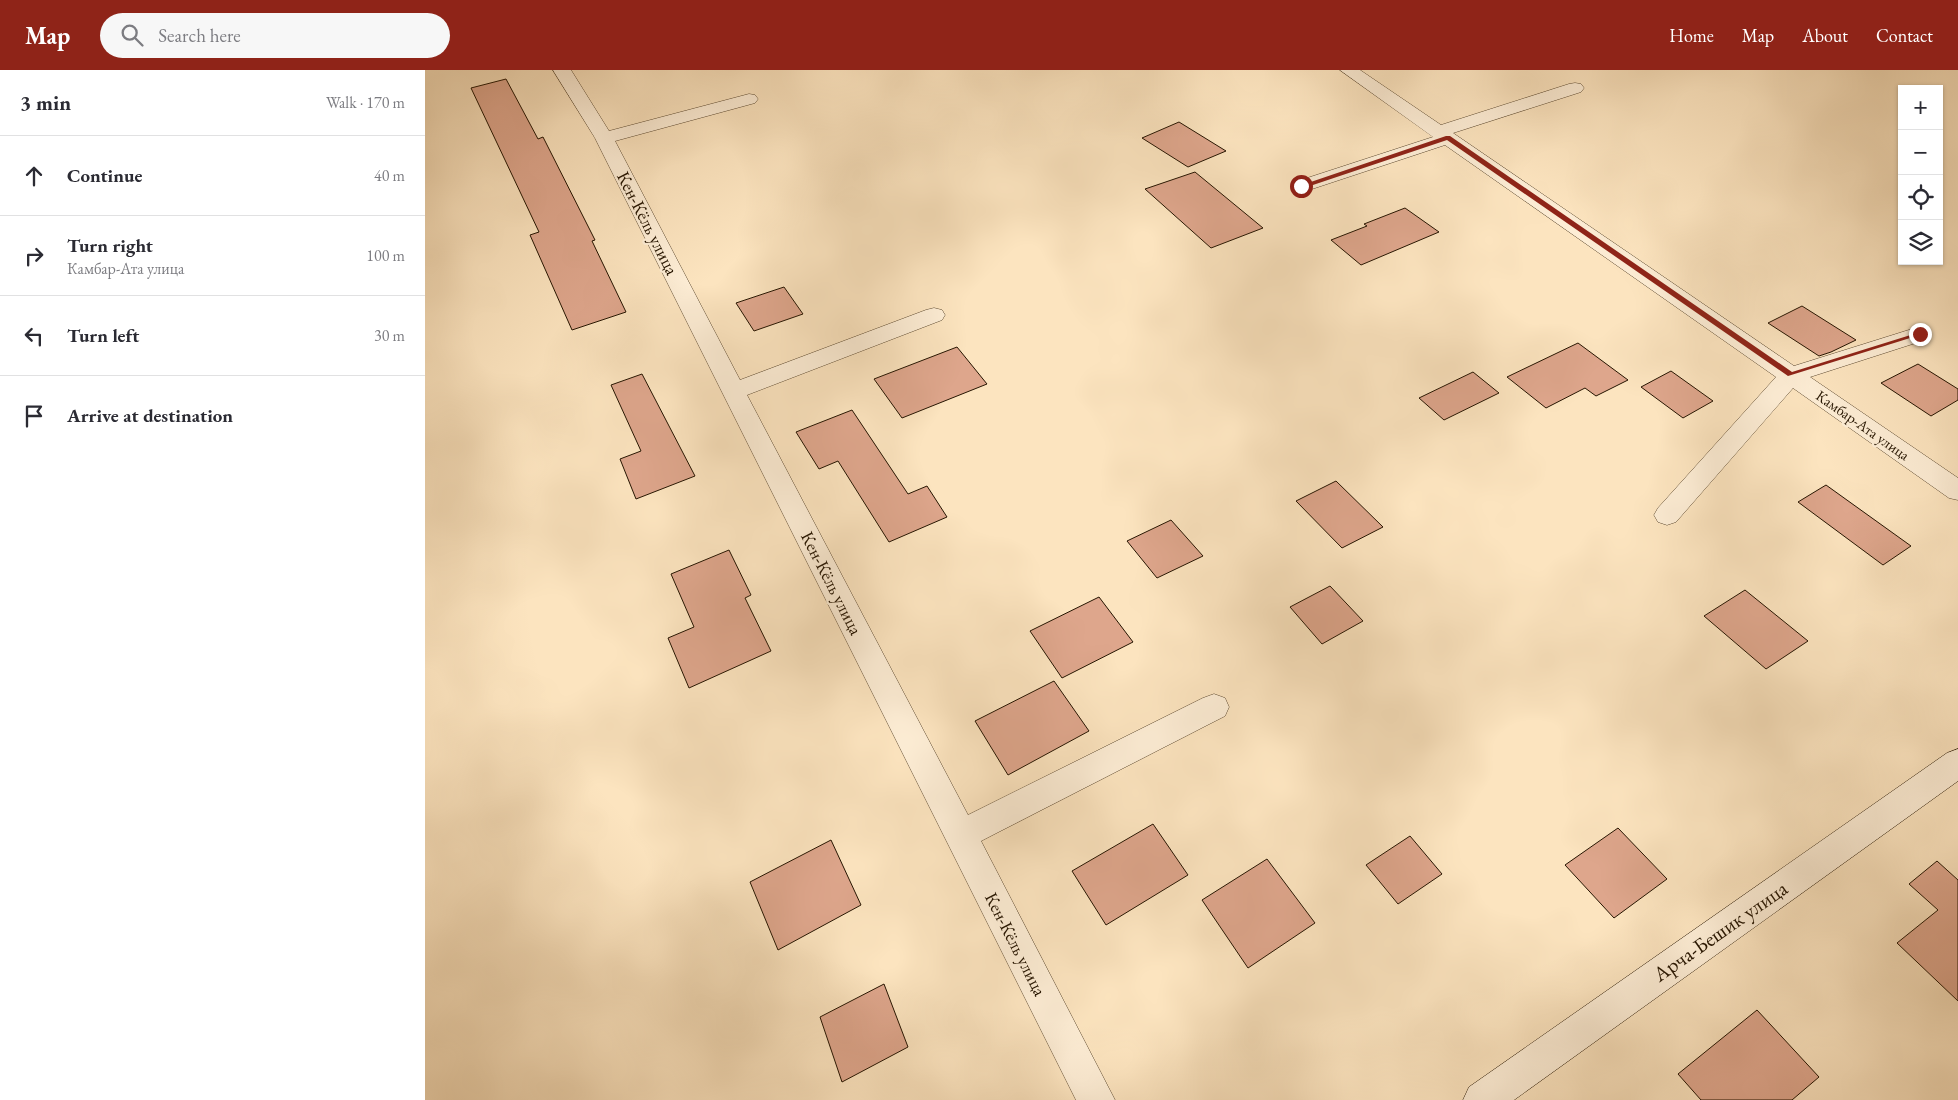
<!DOCTYPE html>
<meta charset="utf-8">
<style>
:root{--surface:#fff;--page:#f7f7f7;--text:#2b2b33;--muted:#7c7c81;--line:#e1e1e2;--accent:#8f2418}
body{margin:0;font-family:"EB Garamond",serif;background:var(--page);color:var(--text)}
.controls{position:absolute;right:15px;top:15px;display:grid;overflow:hidden;border-radius:0px;box-shadow:0 1px 4px #0004}
.controls button{width:45px;height:45px;display:grid;place-items:center;padding:0;border:0;border-bottom:1px solid var(--line);background:var(--surface);color:var(--text);font:25px sans-serif}
.stop{position:absolute;width:15px;height:15px;margin:-11px;border:4px solid #8f2418;border-radius:50%;background:#fff}
.stop.end{background:#8f2418;border-color:#fff;box-shadow:0 1px 5px #0008}
.list{margin:0;padding:0;list-style:none}
h2{display:flex;justify-content:space-between;align-items:center;height:65px;margin:0;padding:0 20px;font-size:21px}
h2 small{font-size:16px;font-weight:400;color:var(--muted)}
.list li{display:grid;grid-template-columns:32px 1fr auto;gap:15px;align-items:center;box-sizing:border-box;height:80px;padding:0 20px;border-top:1px solid var(--line)}
.list b{display:block;font-size:19px;white-space:nowrap}
.list p{margin:0;font-size:16px;white-space:nowrap;color:var(--muted)}
.list em{font-size:16px;font-style:normal;color:var(--muted)}
.icon{flex:none;width:28px;height:28px;fill:none;stroke:currentColor;stroke-width:2;stroke-linecap:round;stroke-linejoin:round}
.map{position:relative;flex:none;width:1533px;height:1030px;overflow:hidden}
header{display:flex;align-items:center;gap:30px;box-sizing:border-box;height:70px;padding:0 25px;background:var(--accent);color:#fff}
header strong{font-size:24px}
nav{display:flex;gap:28px;margin-inline-start:auto;font-size:18px}
.search{width:350px;height:45px;background:var(--page);display:flex;align-items:center;gap:12px;box-sizing:border-box;padding:0 18px;border-radius:28px;color:var(--muted);font-size:19px}
main{display:flex}
aside{flex:1;background:var(--surface)}
.map>svg:first-child{display:block}
.building{fill:#dea68c;stroke:#261501}
.lines{fill:none;stroke-linecap:round;stroke-linejoin:round}
.street-casing{stroke:#5c4930;stroke-width:1}
.secondary-casing{stroke:#261501;stroke-width:1}
.street{fill:#fdedd5;fill-rule:evenodd}
.secondary{fill:#fdedd5;fill-rule:evenodd}
.route{fill:#8f2418}
.labels{text-anchor:middle;dominant-baseline:central;stroke-width:4.5;stroke-linejoin:round;paint-order:stroke}
.far-street-label{font-size:15px;fill:#261501;stroke:#fdedd5}
.street-label{font-size:18px;fill:#261501;stroke:#fdedd5}
.near-street-label{font-size:21px;fill:#261501;stroke:#fdedd5}
</style>
<header>
<strong>Map</strong>
<div class="search"><svg class="icon" aria-label="search" viewBox="0 0 24 24"><circle cx="10" cy="10" r="6"/><path d="M15 15l6 6"/></svg>Search here</div>
<nav><a>Home</a><a>Map</a><a>About</a><a>Contact</a></nav>
</header>
<main>
<aside>
<h2>3 min<small>Walk · 170 m</small></h2>
<ul class="list">
<li><svg class="icon" aria-label="ahead" viewBox="0 0 24 24"><path d="M12 20V5M6 11l6-6 6 6"/></svg><div><b>Continue</b></div><em>40 m</em></li>
<li><svg class="icon" aria-label="right" viewBox="0 0 24 24"><path d="M7 20v-9h11M14 6l5 5-5 5"/></svg><div><b>Turn right</b><p>Камбар-Ата улица</p></div><em>100 m</em></li>
<li><svg class="icon" aria-label="left" viewBox="0 0 24 24"><path d="M17 20v-9H6M10 6l-5 5 5 5"/></svg><div><b>Turn left</b></div><em>30 m</em></li>
<li><svg class="icon" aria-label="arrive" viewBox="0 0 24 24"><path d="M6 21V4h12l-3 4 3 4H6"/></svg><div><b>Arrive at destination</b></div></li>
</ul>
</aside>
<div class="map">
<svg width="1533" height="1030" viewBox="0 0 1533 1030">
<rect width="100%" height="100%" fill="#fce4bf"/>
<filter id="stains"><feTurbulence type="fractalNoise" baseFrequency=".004" numOctaves="4"/><feColorMatrix values="0 0 0 0 .2 0 0 0 0 .09 0 0 0 0 .02 0 0 0 .5 -.17"/></filter>
<radialGradient id="worn" r=".72"><stop offset=".6" stop-color="#630" stop-opacity="0"/><stop offset="1" stop-color="#630" stop-opacity=".3"/></radialGradient>
<!-- building -->
<g class="building">
<polygon points="81,9 113,69 118,67 170,170 167,171 201,242 147,260 105,165 114,162 46,18"/>
<polygon points="754,52 801,81 763,97 717,68"/>
<polygon points="770,102 838,158 786,178 720,119"/>
<polygon points="980,138 1014,162 936,195 906,170 942,156 939,154"/>
<polygon points="359,217 378,244 329,261 311,233"/>
<polygon points="1377,236 1431,270 1406,282 1394,286 1343,253"/>
<polygon points="1153,273 1203,310 1171,326 1160,318 1121,338 1082,307"/>
<polygon points="532,277 562,314 477,348 449,309"/>
<polygon points="1493,294 1533,319 1533,330 1506,346 1456,313"/>
<polygon points="1246,301 1288,331 1258,348 1216,317"/>
<polygon points="1048,302 1074,323 1019,350 994,328"/>
<polygon points="217,304 270,406 211,429 195,389 216,381 186,315"/>
<polygon points="427,340 483,424 502,416 522,447 464,472 413,391 394,399 371,362"/>
<polygon points="911,411 958,457 917,478 871,431"/>
<polygon points="1401,415 1486,476 1458,495 1373,432"/>
<polygon points="746,450 778,486 732,508 702,471"/>
<polygon points="304,480 326,525 320,528 346,581 264,618 243,568 269,557 246,504"/>
<polygon points="905,516 938,551 897,574 865,537"/>
<polygon points="1320,520 1383,571 1341,599 1279,546"/>
<polygon points="674,527 708,572 637,608 605,561"/>
<polygon points="629,611 664,661 583,705 550,651"/>
<polygon points="728,754 763,805 681,855 647,801"/>
<polygon points="1193,758 1242,809 1189,848 1140,795"/>
<polygon points="985,766 1017,804 973,834 941,795"/>
<polygon points="406,770 436,835 353,880 325,812"/>
<polygon points="842,789 890,853 823,898 777,830"/>
<polygon points="1512,791 1533,810 1533,931 1472,873 1513,840 1484,814"/>
<polygon points="459,914 483,977 417,1012 395,947"/>
<polygon points="1332,940 1394,1007 1367,1030 1276,1030 1253,1004"/>
</g>
<g class="lines">
<!-- street casing -->
<g class="street-casing">
<g id="street">
<polygon points="128,0 146,0 184,61 324,24 330,25 333,29 330,33 190,71 315,310 501,240 509,238 517,240 520,245 517,250 322,325 543,745 778,628 789,624 800,628 804,637 800,646 556,771 690,1030 651,1030 170,68"/>
<polygon points="915,0 935,0 1016,55 1144,14 1150,13 1156,14 1159,18 1156,22 1028,63 1369,296 1487,259 1495,257 1503,259 1506,264 1503,269 1385,307 1533,408 1533,430 1524,428 1368,318 1251,452 1242,455 1233,452 1229,445 1233,438 1351,307 1020,75 884,120 877,122 870,120 867,116 870,112 1008,67"/>
</g>
</g>
<!-- secondary casing -->
<g class="secondary-casing">
<polygon id="secondary" points="1533,679 1533,711 1089,1030 1038,1030 1044,1017 1522,683"/>
</g>
<!-- street -->
<use href="#street" class="street"/>
<!-- secondary -->
<use href="#secondary" class="secondary"/>
</g>
<!-- route -->
<polygon class="route" points="1021,66 1025,66 1367,302 1492,263 1498,264 1363,306 1022,70 879,118 874,116"/>
<g class="labels">
<!-- far-street labels -->
<g class="far-street-label">
<text transform="translate(1438 355) rotate(35)">Камбар-Ата улица</text>
</g>
<!-- street labels -->
<g class="street-label">
<text transform="translate(223 153) rotate(63)">Кен-Кёль улица</text>
<text transform="translate(407 513) rotate(63)">Кен-Кёль улица</text>
<text transform="translate(591 874) rotate(63)">Кен-Кёль улица</text>
</g>
<!-- near-street labels -->
<g class="near-street-label">
<text transform="translate(1295 861) rotate(-35)">Арча-Бешик улица</text>
</g>
</g>
<rect width="100%" height="100%" filter="url(#stains)"/>
<rect width="100%" height="100%" fill="url(#worn)"/>
</svg>
<div class="controls">
<button>+</button>
<button>−</button>
<button><svg class="icon" aria-label="locate" viewBox="0 0 24 24"><circle cx="12" cy="12" r="6"/><path d="M12 2v4M12 18v4M2 12h4M18 12h4"/></svg></button>
<button><svg class="icon" aria-label="layers" viewBox="0 0 24 24"><path d="M12 4l9 5-9 5-9-5zM3 14l9 5 9-5"/></svg></button>
</div>
<div class="stop" style="left:876px;top:116px"></div>
<div class="stop end" style="left:1495px;top:264px"></div>
</div>
</main>
